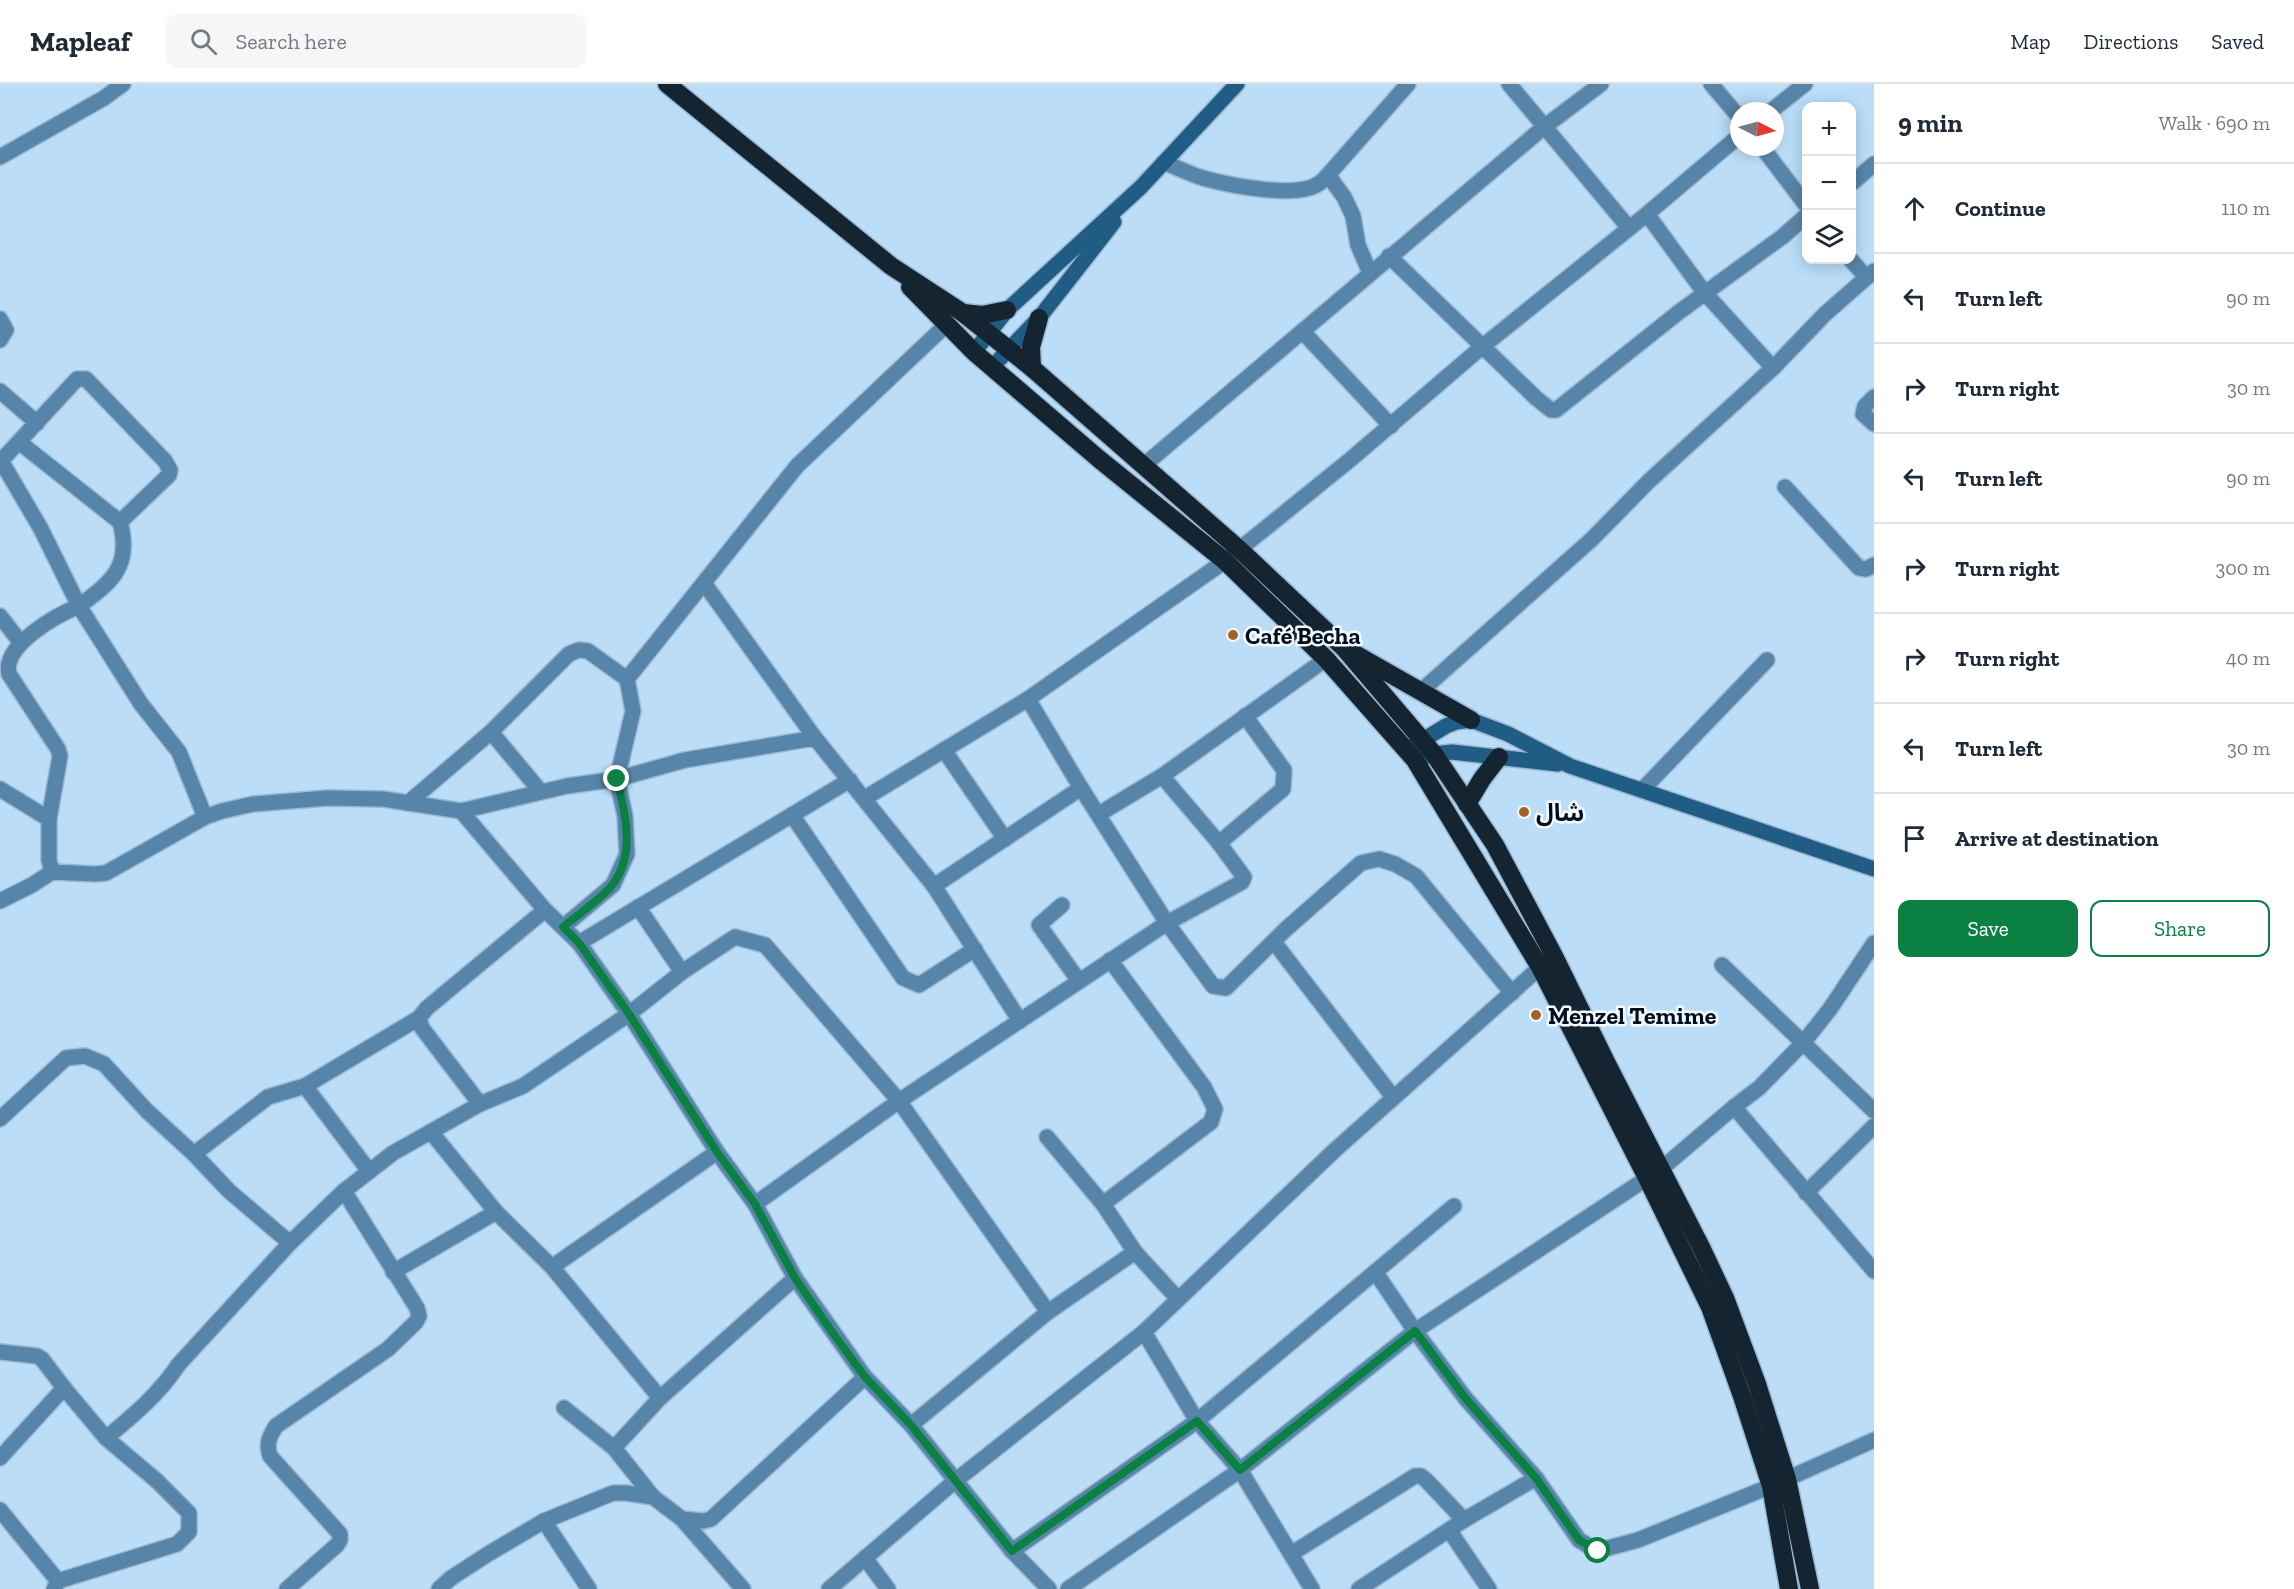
<!DOCTYPE html>
<meta charset="utf-8">
<style>
:root{--surface:#fff;--page:#f6f6f7;--text:#1f2937;--muted:#747a83;--line:#e0e1e3;--accent:#0b8043}
body{margin:0;font-family:"Zilla Slab","Noto Sans Arabic",serif;background:var(--page);color:var(--text)}
.controls{position:absolute;right:18px;top:18px;display:grid;overflow:hidden;border-radius:12px;box-shadow:0 3px 15px #0003}
.controls button{width:54px;height:54px;display:grid;place-items:center;padding:0;border:0;border-bottom:2px solid var(--line);background:var(--surface);color:var(--text);font:30px sans-serif}
.compass{position:absolute;left:1730px;top:18px;width:54px;height:54px;border-radius:50%;background:var(--surface);box-shadow:0 3px 15px #0003;rotate:96deg}
.stop{position:absolute;width:18px;height:18px;margin:-14px;border:4px solid #0b8043;border-radius:50%;background:#fff}
.stop.end{background:#0b8043;border-color:#fff;box-shadow:0 2px 6px #0008}
.list{margin:0;padding:0;list-style:none}
h2{display:flex;justify-content:space-between;align-items:center;height:78px;margin:0;padding:0 24px;font-size:26px}
h2 small{font-size:20px;font-weight:400;color:var(--muted)}
.list li{display:grid;grid-template-columns:39px 1fr auto;gap:18px;align-items:center;box-sizing:border-box;height:90px;padding:0 24px;border-top:2px solid var(--line)}
.list b{display:block;font-size:22px;white-space:nowrap}
.list em{font-size:20px;font-style:normal;color:var(--muted)}
.actions{display:flex;gap:12px;padding:18px 24px}
.actions a{flex:1;padding:14px 0;border:2px solid var(--accent);border-radius:12px;text-align:center;font-size:21px;color:var(--accent)}
.actions .main{background:var(--accent);color:#fff}
.icon{flex:none;width:33px;height:33px;fill:none;stroke:currentColor;stroke-width:2;stroke-linecap:round;stroke-linejoin:round}
.map{position:relative;flex:none;width:1874px;height:1505px;overflow:hidden}
header{display:flex;align-items:center;gap:36px;box-sizing:border-box;height:84px;padding:0 30px;background:var(--surface);border-bottom:2px solid var(--line)}
header strong{font-size:28px}
nav{display:flex;gap:33px;margin-inline-start:auto;font-size:21px}
.search{width:420px;height:54px;background:var(--page);display:flex;align-items:center;gap:15px;box-sizing:border-box;padding:0 21px;border-radius:12px;color:var(--muted);font-size:22px}
main{display:flex}
aside{flex:1;background:var(--surface)}
.map>svg:first-child{display:block}
.lines{fill:none;stroke-linecap:round;stroke-linejoin:round}
.street-casing{stroke:#99b8d1;stroke-width:18}
.secondary-casing{stroke:#99b8d1;stroke-width:18}
.highway-casing{stroke:#99b8d1;stroke-width:21}
.street{stroke:#5785a9;stroke-width:15}
.secondary{stroke:#205c84;stroke-width:15}
.highway{stroke:#142531;stroke-width:18}
.route{stroke:#0b8043;stroke-width:8}
.poi-dot{fill:#9f6326;stroke:#f4fafe;stroke-width:2}
.labels{text-anchor:middle;dominant-baseline:central;stroke-width:5;stroke-linejoin:round;paint-order:stroke}
.poi-label{font-size:24px;font-weight:bold;fill:#000f1e;stroke:#f4fafe;text-anchor:start}
</style>
<header>
<strong>Mapleaf</strong>
<div class="search"><svg class="icon" aria-label="search" viewBox="0 0 24 24"><circle cx="10" cy="10" r="6"/><path d="M15 15l6 6"/></svg>Search here</div>
<nav><a>Map</a><a>Directions</a><a>Saved</a></nav>
</header>
<main>
<div class="map">
<svg width="1874" height="1505" viewBox="0 0 1874 1505">
<rect width="100%" height="100%" fill="#bbddf8"/>
<g class="lines">
<!-- street casing -->
<g class="street-casing">
<g id="street">
<polyline points="1509,0 1629,144"/>
<polyline points="1711,0 1739,33"/>
<polyline points="1771,27 1805,0"/>
<polyline points="1762,63 1806,121"/>
<polyline points="0,73 104,14 123,0"/>
<path d="M1164,78c13,6 26,12 39,16 25,7 93,21 115,6 4,-2 7,-6 10,-9l80,-91"/>
<polyline points="1328,91 1344,113 1353,132 1358,161 1370,189"/>
<polyline points="1852,99 1874,80"/>
<polyline points="1647,130 1704,208 1773,284"/>
<polyline points="1389,172 1536,314 1551,326 1556,326 1679,228 1782,153 1806,132"/>
<polyline points="1851,176 1866,193"/>
<polyline points="0,235 6,246 0,256"/>
<polyline points="1303,248 1391,342"/>
<polyline points="0,307 37,339"/>
<polyline points="1874,313 1865,322 1863,330 1874,340"/>
<path d="M19,358l101,80c12,44 -8,60 -41,84l62,98 38,48 26,65"/>
<path d="M0,375l41,70 38,77c-22,9 -77,39 -70,68l49,75 2,7 -11,63"/>
<polyline points="1,377 77,295 86,295 165,377 170,386 169,391 120,438"/>
<polyline points="1143,382 1544,43 1601,0"/>
<polyline points="1785,403 1859,484 1866,485 1874,481"/>
<polyline points="704,499 815,654"/>
<polyline points="0,532 21,559"/>
<polyline points="627,595 797,382 946,241"/>
<polyline points="1421,607 1592,455 1649,397 1773,284 1825,230 1874,187"/>
<polyline points="491,648 541,708"/>
<polyline points="944,666 1005,755"/>
<polyline points="1162,692 1219,759 1244,793 1242,798 1167,839 1213,902 1226,904 1286,845 1361,779 1379,775 1395,780 1416,792 1512,909"/>
<polyline points="0,705 49,735 49,776 52,788"/>
<polyline points="1643,705 1767,576"/>
<polyline points="865,714 1028,615 1225,477 1351,375 1483,262 1647,130 1739,52"/>
<polyline points="408,719 491,648 569,570 579,566 588,567 627,595 633,627 617,695 625,732 627,770 613,801 563,843"/>
<polyline points="461,727 545,826 579,859 629,930 717,1068 755,1120 795,1194 865,1293"/>
<polyline points="1099,730 1162,692 1326,575"/>
<polyline points="792,731 903,894 919,901 975,865"/>
<polyline points="1219,759 1283,705 1284,686 1245,632"/>
<polyline points="934,802 1081,704"/>
<polyline points="0,817 32,801 52,788 95,790 106,789 205,733 222,727 253,720 327,714 383,715 461,727 567,702 617,695 685,676 815,654 934,802 1020,937"/>
<polyline points="1062,821 1039,841 1079,897"/>
<polyline points="638,823 682,888"/>
<polyline points="1274,858 1393,1013"/>
<polyline points="579,859 850,696"/>
<polyline points="1722,881 1874,1027"/>
<polyline points="305,1002 369,1087"/>
<polyline points="480,1020 422,944 419,934 427,924 545,826"/>
<polyline points="1734,1023 1874,1187"/>
<polyline points="0,1035 66,974 85,972 104,980 147,1027 194,1070 229,1107 290,1159 344,1107 393,1069 480,1020 523,1002 629,930 682,888 735,853 765,861 899,1017 1048,1228"/>
<polyline points="431,1048 496,1128 552,1183 660,1314"/>
<polyline points="1047,1053 1103,1120 1135,1168 1178,1215"/>
<polyline points="194,1070 268,1013 305,1002 419,934"/>
<polyline points="1806,1109 1874,1042"/>
<polyline points="755,1120 899,1017 1167,839 1081,704 1028,615"/>
<polyline points="1103,1120 1211,1038 1215,1025 1204,1003 1110,876"/>
<polyline points="552,1183 717,1068"/>
<polyline points="393,1188 496,1128"/>
<polyline points="1376,1189 1415,1247 1661,1085 1734,1023 1759,1004 1803,959 1830,925 1874,859"/>
<polyline points="1144,1248 1197,1337 1240,1386 1312,1505"/>
<polyline points="0,1268 37,1272 42,1275 64,1304"/>
<polyline points="564,1324 614,1364 653,1413"/>
<polyline points="911,1341 1048,1228 1135,1168"/>
<polyline points="614,1364 660,1314 795,1194"/>
<path d="M0,1374l64,-70 42,50c28,-23 53,-44 73,-74l111,-121"/>
<polyline points="0,1426 58,1497"/>
<polyline points="682,1435 743,1505"/>
<polyline points="544,1437 589,1505"/>
<polyline points="1449,1446 1489,1505"/>
<polyline points="1012,1467 1197,1337 1454,1122"/>
<polyline points="1291,1470 1415,1392 1421,1392 1427,1397 1464,1436"/>
<polyline points="865,1474 888,1505"/>
<polyline points="54,1505 58,1497 177,1460 189,1448 189,1429 157,1397 106,1354"/>
<path d="M287,1505l50,-44 3,-5v-6l-70,-78c-4,-12 -1,-19 6,-30l112,-77 28,-27 3,-6 -2,-8 -73,-117"/>
<polyline points="439,1505 451,1494 488,1470 544,1437 613,1409 626,1409 653,1413 682,1435 703,1437 711,1435 865,1293 911,1341 1012,1467 1049,1505"/>
<polyline points="829,1505 955,1397 1144,1248 1335,1066 1547,877"/>
<polyline points="1068,1505 1240,1386 1415,1247 1466,1315 1536,1394"/>
<polyline points="1359,1505 1464,1436 1536,1394 1579,1456 1597,1467 1638,1456 1771,1402 1874,1356"/>
</g>
</g>
<!-- secondary casing -->
<g class="secondary-casing">
<g id="secondary">
<polyline points="974,268 1007,226 1141,103 1237,0"/>
<polyline points="993,282 1039,234 1114,138"/>
<polyline points="1413,662 1446,642 1456,638 1471,636 1508,650 1570,682 1874,785"/>
<polyline points="1415,676 1434,670 1452,668 1558,680"/>
</g>
</g>
<!-- highway casing -->
<g class="highway-casing">
<g id="highway">
<polyline points="667,0 891,182 963,229 1032,284 1240,466 1344,564 1434,670 1495,761 1554,872 1607,980 1701,1163 1725,1214 1757,1300 1787,1395 1810,1505"/>
<polyline points="910,203 974,268 1099,375 1225,477 1326,575 1415,676 1540,883 1647,1094 1710,1223 1742,1312 1771,1402 1789,1505"/>
<polyline points="963,229 982,231 1007,226"/>
<polyline points="1032,284 1031,263 1039,234"/>
<polyline points="1355,570 1471,636"/>
<polyline points="1467,720 1482,695 1499,673"/>
</g>
</g>
<!-- street -->
<use href="#street" class="street"/>
<!-- secondary -->
<use href="#secondary" class="secondary"/>
<!-- highway -->
<use href="#highway" class="highway"/>
</g>
<g class="lines">
<!-- route -->
<path class="route" d="M617,695c8,35 19,73 -4,105 -8,12 -38,33 -50,43l16,16 50,71 88,138 38,52 40,74 35,51 35,48 46,48 101,126 185,-130 43,49 175,-139 51,68 70,79 43,62 19,11"/>
</g>
<!-- markers -->
<g class="poi-dot">
<circle cx="1233" cy="551" r="6"/>
<circle cx="1524" cy="728" r="6"/>
<circle cx="1536" cy="931" r="6"/>
</g>
<g class="labels">
<!-- poi labels -->
<g class="poi-label">
<text x="1245" y="551">Café Becha</text>
<text x="1536" y="728">شال</text>
<text x="1548" y="931">Menzel Temime</text>
</g>
</g>
</svg>
<div class="controls">
<button>+</button>
<button>−</button>
<button><svg class="icon" aria-label="layers" viewBox="0 0 24 24"><path d="M12 4l9 5-9 5-9-5zM3 14l9 5 9-5"/></svg></button>
</div>
<svg class="compass" viewBox="-18 -18 36 36"><path d="M0-13l5 13h-10z" fill="#e53935"/><path d="M0 13l5-13h-10z" fill="#747a83"/></svg>
<div class="stop" style="left:1598px;top:1467px"></div>
<div class="stop end" style="left:617px;top:695px"></div>
</div>
<aside>
<h2>9 min<small>Walk · 690 m</small></h2>
<ul class="list">
<li><svg class="icon" aria-label="ahead" viewBox="0 0 24 24"><path d="M12 20V5M6 11l6-6 6 6"/></svg><div><b>Continue</b></div><em>110 m</em></li>
<li><svg class="icon" aria-label="left" viewBox="0 0 24 24"><path d="M17 20v-9H6M10 6l-5 5 5 5"/></svg><div><b>Turn left</b></div><em>90 m</em></li>
<li><svg class="icon" aria-label="right" viewBox="0 0 24 24"><path d="M7 20v-9h11M14 6l5 5-5 5"/></svg><div><b>Turn right</b></div><em>30 m</em></li>
<li><svg class="icon" aria-label="left" viewBox="0 0 24 24"><path d="M17 20v-9H6M10 6l-5 5 5 5"/></svg><div><b>Turn left</b></div><em>90 m</em></li>
<li><svg class="icon" aria-label="right" viewBox="0 0 24 24"><path d="M7 20v-9h11M14 6l5 5-5 5"/></svg><div><b>Turn right</b></div><em>300 m</em></li>
<li><svg class="icon" aria-label="right" viewBox="0 0 24 24"><path d="M7 20v-9h11M14 6l5 5-5 5"/></svg><div><b>Turn right</b></div><em>40 m</em></li>
<li><svg class="icon" aria-label="left" viewBox="0 0 24 24"><path d="M17 20v-9H6M10 6l-5 5 5 5"/></svg><div><b>Turn left</b></div><em>30 m</em></li>
<li><svg class="icon" aria-label="arrive" viewBox="0 0 24 24"><path d="M6 21V4h12l-3 4 3 4H6"/></svg><div><b>Arrive at destination</b></div></li>
</ul>
<div class="actions"><a class="main">Save</a><a>Share</a></div>
</aside>
</main>
